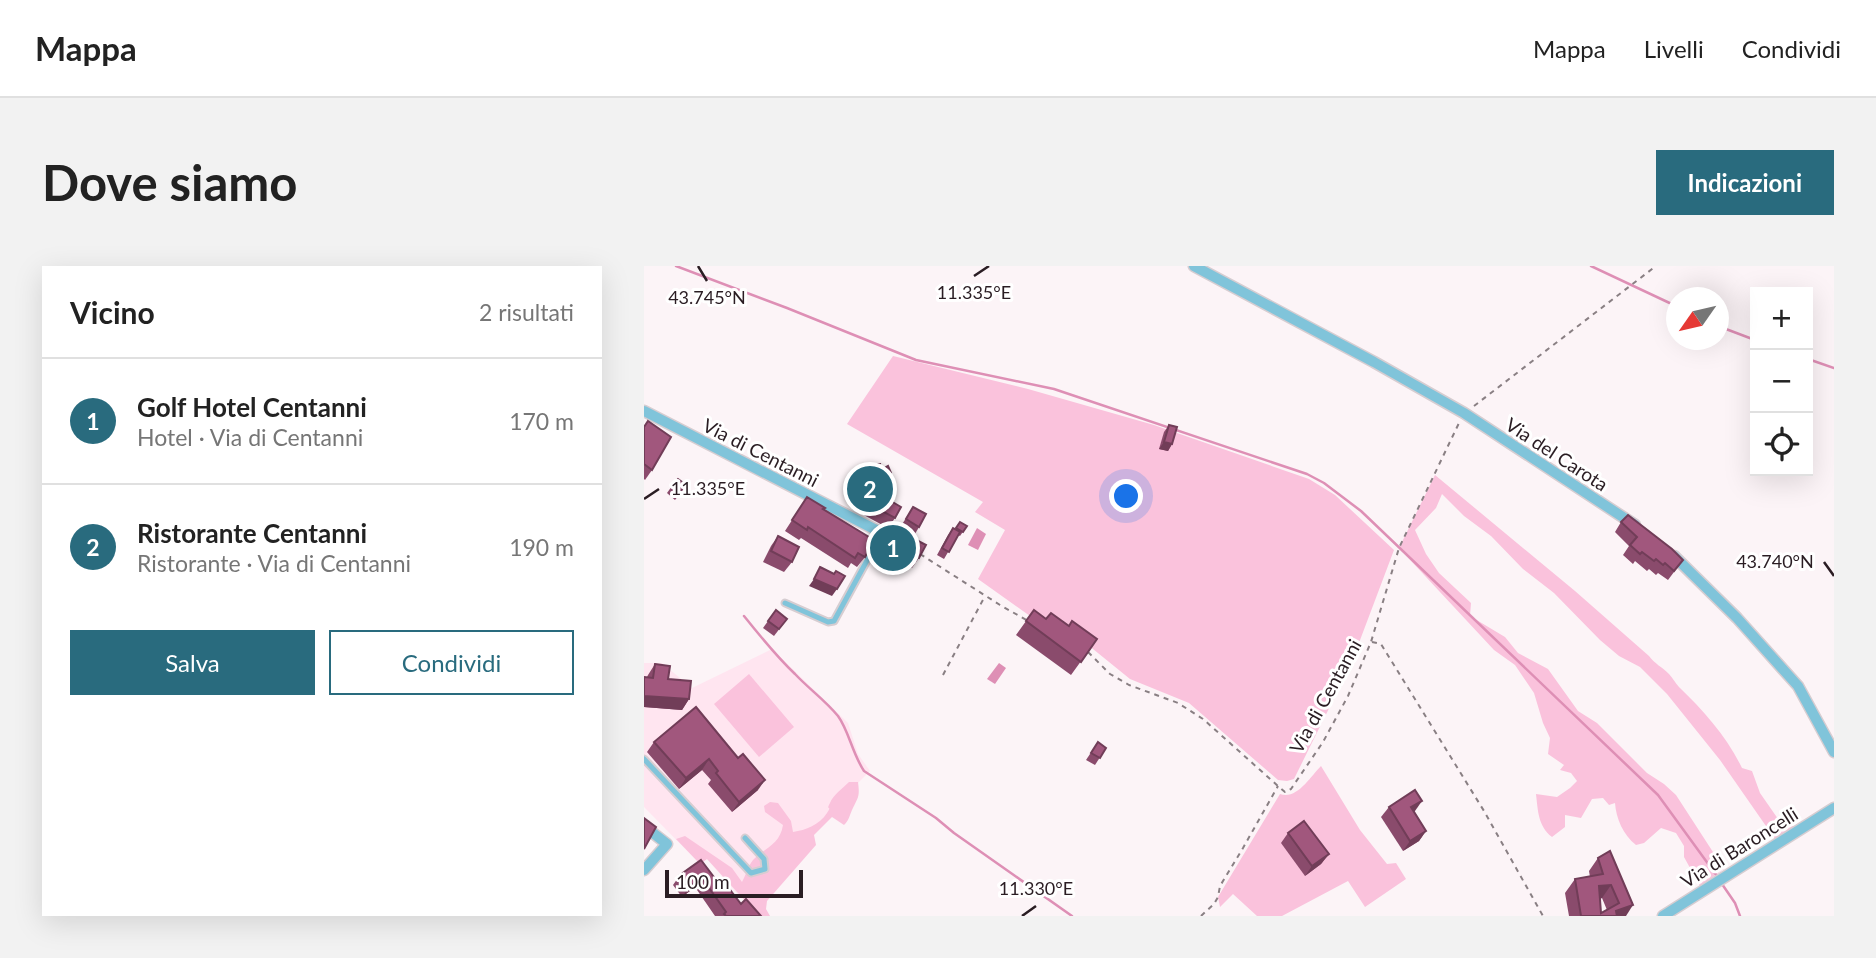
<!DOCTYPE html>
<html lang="it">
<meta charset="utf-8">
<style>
:root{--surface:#fff;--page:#f2f2f2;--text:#222;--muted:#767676;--line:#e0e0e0;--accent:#296b7e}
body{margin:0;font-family:Lato,sans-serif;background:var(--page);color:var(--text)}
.controls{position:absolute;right:21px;top:21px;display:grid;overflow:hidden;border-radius:0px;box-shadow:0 7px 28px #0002}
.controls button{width:63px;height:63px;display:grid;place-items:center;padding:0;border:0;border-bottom:2px solid var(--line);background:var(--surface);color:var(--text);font:35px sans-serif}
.compass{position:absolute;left:1022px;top:21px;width:63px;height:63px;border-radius:50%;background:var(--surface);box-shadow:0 7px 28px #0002;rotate:236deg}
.scale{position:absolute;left:21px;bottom:18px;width:138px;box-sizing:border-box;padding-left:7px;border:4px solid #2a1d23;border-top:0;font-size:19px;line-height:24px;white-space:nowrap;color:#2a1d23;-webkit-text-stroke:5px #fff;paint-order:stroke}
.you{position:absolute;left:483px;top:231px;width:24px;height:24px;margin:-18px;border:5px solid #fff;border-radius:50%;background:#1a73e8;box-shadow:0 0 0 10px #1a73e833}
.badge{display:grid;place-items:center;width:46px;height:46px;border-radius:50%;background:var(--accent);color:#fff;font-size:23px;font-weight:700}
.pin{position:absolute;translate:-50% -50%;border:4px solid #fff;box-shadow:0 2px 7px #0006}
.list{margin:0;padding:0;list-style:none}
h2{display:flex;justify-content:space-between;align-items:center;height:91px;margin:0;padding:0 28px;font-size:30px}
h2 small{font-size:23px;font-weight:400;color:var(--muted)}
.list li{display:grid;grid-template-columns:46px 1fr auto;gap:21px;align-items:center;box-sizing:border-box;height:126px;padding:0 28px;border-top:2px solid var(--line)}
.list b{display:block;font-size:26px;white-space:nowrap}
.list p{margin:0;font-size:23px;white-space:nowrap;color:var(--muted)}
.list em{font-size:23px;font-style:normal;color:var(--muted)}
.actions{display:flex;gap:14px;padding:21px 28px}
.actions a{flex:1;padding:16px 0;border:2px solid var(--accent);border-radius:0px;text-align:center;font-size:24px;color:var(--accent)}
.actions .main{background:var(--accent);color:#fff}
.icon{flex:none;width:38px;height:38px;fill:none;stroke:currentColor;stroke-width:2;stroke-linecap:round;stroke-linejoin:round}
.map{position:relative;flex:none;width:1190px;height:650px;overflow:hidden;border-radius:0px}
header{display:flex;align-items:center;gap:42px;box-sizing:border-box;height:98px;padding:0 35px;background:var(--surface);border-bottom:2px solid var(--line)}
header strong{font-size:33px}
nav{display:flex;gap:38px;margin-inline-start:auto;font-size:24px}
.intro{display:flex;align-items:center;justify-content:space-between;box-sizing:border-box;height:168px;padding:0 42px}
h1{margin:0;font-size:49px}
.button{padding:18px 32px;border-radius:0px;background:var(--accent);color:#fff;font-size:24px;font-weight:700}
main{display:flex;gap:42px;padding:0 42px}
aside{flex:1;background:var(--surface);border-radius:0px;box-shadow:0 7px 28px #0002}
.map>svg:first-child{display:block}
.built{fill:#ffe5f0}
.green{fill:#fac2dc}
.water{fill:#de8fb5}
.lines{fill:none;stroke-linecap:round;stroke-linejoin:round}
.stream{stroke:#de8fb5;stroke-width:2.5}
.service-casing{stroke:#d6cdd1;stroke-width:9}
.minor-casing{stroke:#d6cdd1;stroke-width:13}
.path{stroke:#897f83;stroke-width:2;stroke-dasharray:5 5;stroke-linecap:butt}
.service{stroke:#80c4da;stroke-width:5}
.minor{stroke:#80c4da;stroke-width:10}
.wall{fill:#8a4b6c;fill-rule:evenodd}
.shaded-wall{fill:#713d58}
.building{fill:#a1577d;stroke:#713d58;stroke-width:2;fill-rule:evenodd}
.ticks{fill:none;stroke:#2a1d23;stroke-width:2.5}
.labels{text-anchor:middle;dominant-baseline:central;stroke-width:6;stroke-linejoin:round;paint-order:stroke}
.street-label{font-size:19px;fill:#2a1d23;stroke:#fff}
.ticks-label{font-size:18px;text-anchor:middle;fill:#2a1d23;stroke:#fff;stroke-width:6;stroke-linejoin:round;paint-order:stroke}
</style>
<header>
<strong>Mappa</strong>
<nav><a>Mappa</a><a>Livelli</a><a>Condividi</a></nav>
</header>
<div class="intro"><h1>Dove siamo</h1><a class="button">Indicazioni</a></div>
<main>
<aside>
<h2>Vicino<small>2 risultati</small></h2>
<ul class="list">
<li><span class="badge">1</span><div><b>Golf Hotel Centanni</b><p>Hotel · Via di Centanni</p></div><em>170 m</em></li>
<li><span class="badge">2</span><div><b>Ristorante Centanni</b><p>Ristorante · Via di Centanni</p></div><em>190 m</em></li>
</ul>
<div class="actions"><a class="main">Salva</a><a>Condividi</a></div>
</aside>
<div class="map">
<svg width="1190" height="650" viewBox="0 0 1190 650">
<rect width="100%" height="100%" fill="#fcf4f7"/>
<!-- built -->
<polygon class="built" points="128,383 204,457 214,488 226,505 98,633 63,593 56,598 0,541 0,397 18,397 48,422"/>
<!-- green -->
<g class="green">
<polygon points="249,90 384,123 510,159 665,213 691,229 750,284 707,398 650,513 643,515 634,514 545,437 486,413 428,366 386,350 334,313 361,264 331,246 339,236 203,158"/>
<path d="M791,209l140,116 74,65c6,8 13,11 20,18 4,4 6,9 10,13 25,24 48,50 63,81l10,3 8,22 23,33h12l-20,13 -55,-79 -53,-66 -27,-27 -21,-11 -19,-16 -46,-47 -31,-24 -32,-33 -27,-20 -22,-22 -6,14 -21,22 11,24 13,19 32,30 -1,13 35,21 13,16 30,16 30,42 19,12 50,50 17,11 12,11 48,74 -24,17 -16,-29v-11l-8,-13 -15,-5 -17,15 -8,2c-13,-10 -20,-27 -21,-42l-6,2 -6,-7 -11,1 -11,19 -16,-3v12l-13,10c-14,-11 -14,-26 -16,-43l21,3 13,-9 7,-7 -6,-8 -11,-3 4,-5 -16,-11 2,-16 -7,-15 -9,-30 -19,-28 -21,-15 -95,-102z"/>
<polygon points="105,408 150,461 115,491 70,438"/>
<path d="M677,500l39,64 27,34 9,-1 10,16 -41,28 -17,-26 -66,35h-25l-24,-22 -13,13 -2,-10 62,-103c17,6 30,-17 41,-28z"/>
<path d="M205,516h9c2,16 0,15 -6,28 -3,7 -3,10 -8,15l-12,-8 -18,18 2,10 -49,56 -1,8 4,7h-11l-52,-57 -7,5 -24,-25 9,-3 47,32 10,14c4,-7 6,-16 11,-22 11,-12 27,-15 30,-35l-18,-13 -1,-6 6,-4 8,1 13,18 2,11c13,-2 26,-7 34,-19 6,-9 -2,-1 3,-10 3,-8 13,-15 19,-21z"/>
</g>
<!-- water -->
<g class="water">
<polygon points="333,262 342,268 334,284 324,279"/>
<polygon points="355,397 362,402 351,418 343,413"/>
</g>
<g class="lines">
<!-- stream -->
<g class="stream">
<polyline points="32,0 143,42 272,94 410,123 663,208 680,217 717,245 1014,529 1073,610"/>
<polyline points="947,0 1032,40"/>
<polyline points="1074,60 1111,74"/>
<polyline points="1164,93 1190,102"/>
<path d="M100,350c16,20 32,40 51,58 14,15 30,26 43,42 11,15 14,37 26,55l72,47 18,15 118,83"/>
<polyline points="1078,618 1091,637 1096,650"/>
</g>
<!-- service casing -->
<g class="service-casing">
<g id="service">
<polyline points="141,337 184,356 190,355 238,267"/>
<polyline points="0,493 107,607 121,603 120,593 101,572"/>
</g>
</g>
<!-- minor casing -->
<g class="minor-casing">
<g id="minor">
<polyline points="550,0 730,96 820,147 991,259"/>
<polyline points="0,145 238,267"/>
<polyline points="1030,290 1093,352 1154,420 1190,486"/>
<polyline points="0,560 23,578 0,604"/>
<polyline points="1019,650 1190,542"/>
</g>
</g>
<!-- path -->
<g class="path">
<polyline points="830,140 1012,0"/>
<polyline points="276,288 356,339 384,355"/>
<polyline points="728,376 737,378 840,545 899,650"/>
<polyline points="444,386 466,408 485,419 534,437 559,453 634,520 641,526 647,523 679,476 704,430 727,376 755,282 815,157"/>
<polyline points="299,409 341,330"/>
<polyline points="557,650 570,638 574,631 576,620 599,582 634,520"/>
</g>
<!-- service -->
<use href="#service" class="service"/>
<!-- minor -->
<use href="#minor" class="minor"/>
</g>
<!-- wall -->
<g class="wall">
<polygon points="525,159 528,178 524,185 515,183 520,166"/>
<polygon points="0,161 8,204 1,214 0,213"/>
<polygon points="226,198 235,205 247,207 233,226 251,252 244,262 216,247 225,233 214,228 218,208"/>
<polygon points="28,220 37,226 31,234 23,227"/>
<polygon points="163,231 179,243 221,291 213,301 207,297 204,302 157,272 155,274 141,265"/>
<polygon points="269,241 275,261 271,268 257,260"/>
<polygon points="316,256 323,260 316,270 314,269 300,293 293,289 304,269 309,262 311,263"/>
<polygon points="977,256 1039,294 1024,314 1014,307 1012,309 1005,303 1003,305 991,295 989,298 979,289 985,280 971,266"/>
<polygon points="251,263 275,292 268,302 253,295 250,300 234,292 244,274"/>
<polygon points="134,270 148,296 140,306 119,296 127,280"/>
<polygon points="132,344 143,353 130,370 119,362"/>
<polygon points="390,344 402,353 425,360 453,373 427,409 372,369"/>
<polygon points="11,398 45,433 38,444 0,441 0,411 3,411 4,409"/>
<polygon points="52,441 114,524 88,546 64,518 67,514 58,504 35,523 3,486 10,476"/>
<polygon points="454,476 462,482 451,499 442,494"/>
<polygon points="745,541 770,545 782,565 775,575 759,585 737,551"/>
<polygon points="644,567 685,588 677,598 661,610 637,577"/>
<path d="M954,592l28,58h-57l-4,-23 10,-14 15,-2 -1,-6zM958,632l5,12 -6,3 -1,-14z"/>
<polygon points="57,594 76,619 97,638 117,650 71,650 51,621 38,631 29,619 36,609"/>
</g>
<!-- shaded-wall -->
<g class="shaded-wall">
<polygon points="520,176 528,178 524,185 515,183"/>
<polygon points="170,313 193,323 188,330 165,320"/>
<polygon points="0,430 45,433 38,444 0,441"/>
<polygon points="65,493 58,504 35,523 42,512"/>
<polygon points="121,514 114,524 88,546 95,536"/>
<polygon points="778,535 771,545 760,552 767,541"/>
<polygon points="782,565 775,575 759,585 766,575"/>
<polygon points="685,588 677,598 661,610 668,600"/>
<polygon points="58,612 51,621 38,631 45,621"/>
<polygon points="967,619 958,632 946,634 955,620"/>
<polygon points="989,639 982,650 969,650 972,645"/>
</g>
<!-- building -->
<g class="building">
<polygon points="4,155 27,171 8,204 0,198 0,161"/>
<polygon points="525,159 533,161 528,178 520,176"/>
<polygon points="226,198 236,198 235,205 244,200 247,207 235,224 222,217"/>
<polygon points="34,213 42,219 35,227 28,220"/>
<polygon points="230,225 257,241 251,252 223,237"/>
<polygon points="163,231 181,242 179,243 230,274 221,291 214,287 211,292 164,261 163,264 148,254"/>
<polygon points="269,241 282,248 275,261 262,253"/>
<polygon points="984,249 1028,283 1039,294 1030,305 1021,297 1019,299 1012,293 1010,295 998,286 996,288 986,279 993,271 977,256"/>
<polygon points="316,256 323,260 319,266 312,262"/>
<polygon points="309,262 316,266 305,286 298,282"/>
<polygon points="251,263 282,279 275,292 260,284 257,290 242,282"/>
<polygon points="134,270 155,281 148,296 127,285"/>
<polygon points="176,301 190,308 192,305 201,310 193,323 170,313"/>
<polygon points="132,344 143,353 135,363 124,355"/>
<polygon points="390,344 402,353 407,347 425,360 428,355 453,373 437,396 382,355"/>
<polygon points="11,398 26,400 24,413 47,415 45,433 0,430 0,411 9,412"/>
<polygon points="52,441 94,492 99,488 121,514 95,536 72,507 74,505 65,493 42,512 10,476"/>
<polygon points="454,476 462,482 456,492 447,487"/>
<polygon points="771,524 778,535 767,541 782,565 766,575 745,541"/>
<polygon points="0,552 12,561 0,583"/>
<polygon points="660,555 685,588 668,600 644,567"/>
<path d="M966,585l23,54 -17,6 1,5h-36l-6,-37 28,-5 -5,-16zM967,619l8,18 -18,10 -2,-27z"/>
<polygon points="57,594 76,619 80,616 97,638 102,633 117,650 82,650 80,648 82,646 58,612 45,621 36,609"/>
</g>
<!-- ticks -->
<path class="ticks" d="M54,0l9,15M330,10l15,-10M0,233l15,-10M1180,296l10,14M378,650l14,-10"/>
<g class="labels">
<!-- street labels -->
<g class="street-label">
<text transform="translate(117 186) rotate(27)">Via di Centanni</text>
<text transform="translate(913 188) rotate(33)">Via del Carota</text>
<text transform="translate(681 430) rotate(-61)">Via di Centanni</text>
<text transform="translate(1095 581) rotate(-32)">Via di Baroncelli</text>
</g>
</g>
<g class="ticks-label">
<text x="330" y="33">11.335°E</text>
<text x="63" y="38">43.745°N</text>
<text x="64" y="229">11.335°E</text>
<text x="1131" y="302">43.740°N</text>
<text x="392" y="629">11.330°E</text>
</g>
</svg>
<div class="controls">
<button>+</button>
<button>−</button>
<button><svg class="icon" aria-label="locate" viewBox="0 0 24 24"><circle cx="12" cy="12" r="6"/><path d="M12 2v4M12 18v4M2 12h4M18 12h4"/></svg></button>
</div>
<svg class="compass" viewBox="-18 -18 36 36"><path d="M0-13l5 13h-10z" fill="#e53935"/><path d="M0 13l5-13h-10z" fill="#767676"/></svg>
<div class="scale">100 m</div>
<div class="you"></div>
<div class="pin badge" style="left:249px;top:282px">1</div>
<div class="pin badge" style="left:226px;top:223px">2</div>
</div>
</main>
